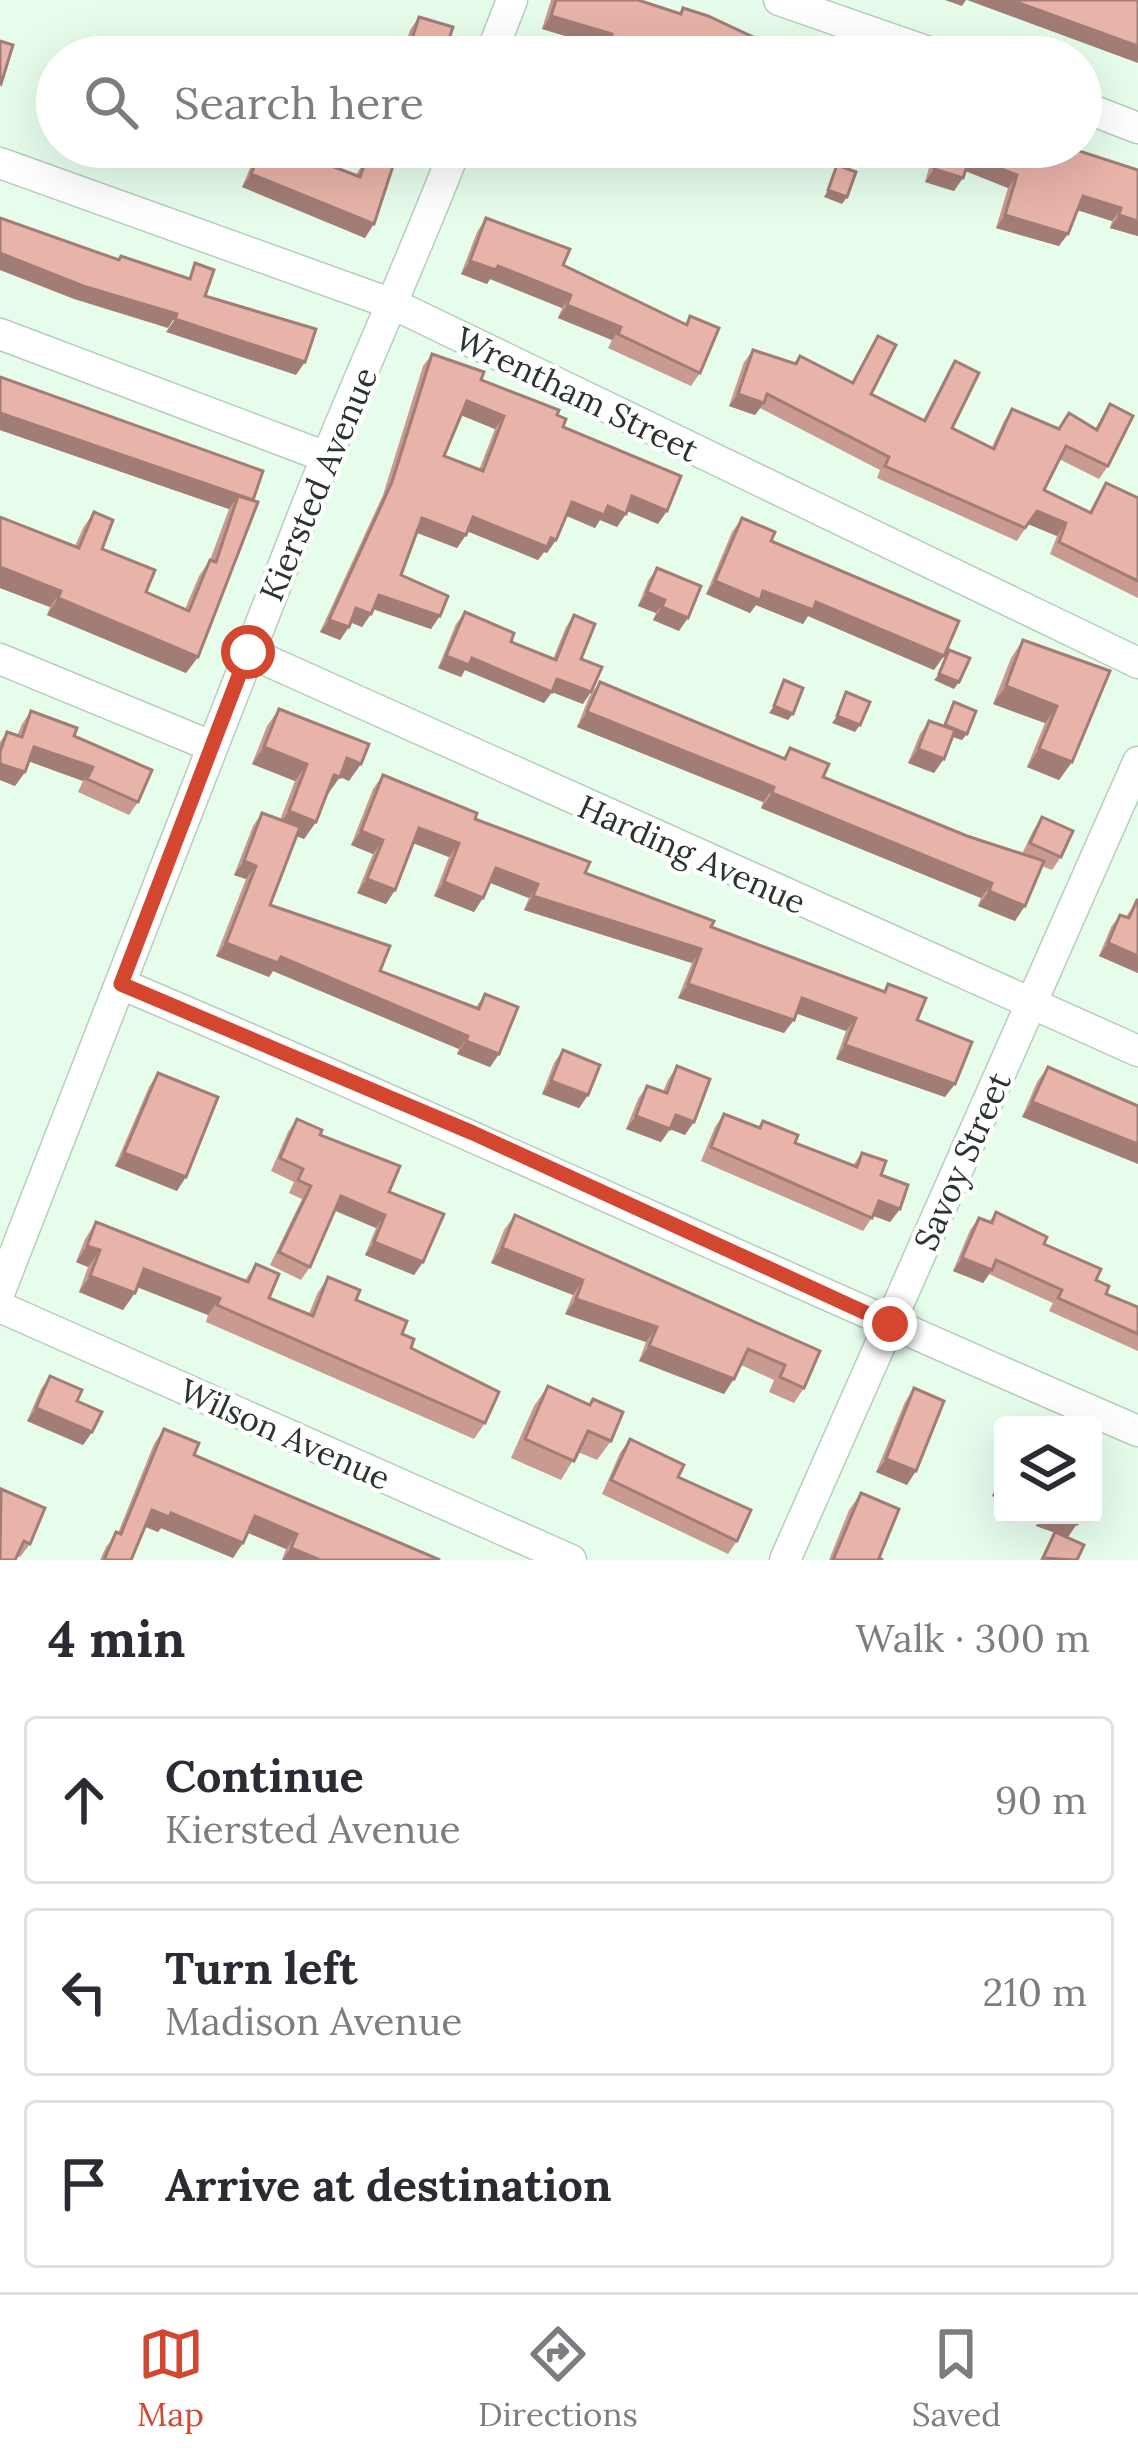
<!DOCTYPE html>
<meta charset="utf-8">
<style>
:root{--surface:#fff;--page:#f7f7f7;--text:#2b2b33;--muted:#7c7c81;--line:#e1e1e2;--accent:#d34731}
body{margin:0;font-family:Lora,serif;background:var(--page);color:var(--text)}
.controls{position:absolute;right:36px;bottom:36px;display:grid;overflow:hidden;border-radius:12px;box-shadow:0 12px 48px #0002}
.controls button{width:108px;height:108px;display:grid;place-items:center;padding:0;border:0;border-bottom:3px solid var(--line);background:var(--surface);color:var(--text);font:60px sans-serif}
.stop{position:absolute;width:36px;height:36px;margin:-27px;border:9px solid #d34731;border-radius:50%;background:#fff}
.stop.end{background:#d34731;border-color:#fff;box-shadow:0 3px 12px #0008}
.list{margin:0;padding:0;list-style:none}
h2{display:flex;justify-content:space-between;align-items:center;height:156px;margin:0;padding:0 48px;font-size:51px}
h2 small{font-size:39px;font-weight:400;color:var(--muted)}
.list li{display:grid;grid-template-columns:78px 1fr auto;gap:36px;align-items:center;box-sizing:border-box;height:168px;margin:0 24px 24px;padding:0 24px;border:3px solid var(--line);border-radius:12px}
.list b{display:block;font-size:45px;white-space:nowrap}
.list p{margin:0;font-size:39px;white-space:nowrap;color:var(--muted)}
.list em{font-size:39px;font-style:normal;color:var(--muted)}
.icon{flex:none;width:66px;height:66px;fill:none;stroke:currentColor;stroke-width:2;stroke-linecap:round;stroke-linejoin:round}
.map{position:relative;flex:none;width:1138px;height:1560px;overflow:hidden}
.search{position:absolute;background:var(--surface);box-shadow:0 12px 48px #0002;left:36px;right:36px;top:36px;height:132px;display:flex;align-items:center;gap:30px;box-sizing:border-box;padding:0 42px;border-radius:66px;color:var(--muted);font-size:45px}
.sheet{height:732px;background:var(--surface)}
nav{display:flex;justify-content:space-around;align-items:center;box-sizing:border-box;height:168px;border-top:3px solid var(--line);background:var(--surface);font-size:33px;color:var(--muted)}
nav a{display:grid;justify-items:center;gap:6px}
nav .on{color:var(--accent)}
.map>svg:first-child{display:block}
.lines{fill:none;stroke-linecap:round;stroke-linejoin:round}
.minor-casing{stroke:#b7cdbd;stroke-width:33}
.minor{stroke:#fff;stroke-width:30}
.wall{fill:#c89a90;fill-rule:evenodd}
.shaded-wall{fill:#a27d76}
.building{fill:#e8b3a8;stroke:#a27d76;stroke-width:3;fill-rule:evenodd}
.route{stroke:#d34731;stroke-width:15}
.labels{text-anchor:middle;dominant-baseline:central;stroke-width:9;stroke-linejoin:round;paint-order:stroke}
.street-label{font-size:33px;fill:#2b332d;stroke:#fff}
</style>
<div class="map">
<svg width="1138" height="1560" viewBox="0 0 1138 1560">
<rect width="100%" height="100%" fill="#e6fdec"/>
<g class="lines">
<!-- minor casing -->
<g class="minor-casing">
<g id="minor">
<polyline points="779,0 943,57"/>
<polyline points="490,57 512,0"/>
<polyline points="1081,106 1138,128"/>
<polyline points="0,163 395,305 1138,663"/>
<polyline points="0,334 326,457"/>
<polyline points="248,652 1138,1051"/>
<polyline points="0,659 211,746"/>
<path d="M121,984c341,144 676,301 1017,447"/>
<path d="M0,1291c101,-257 199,-516 302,-773 49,-125 106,-246 154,-371"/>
<polyline points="0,1307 571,1560"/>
<polyline points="785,1560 1138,762"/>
</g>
</g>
<!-- minor -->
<use href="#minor" class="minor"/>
</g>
<!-- wall -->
<g class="wall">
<polygon points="551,0 638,0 680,13 683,8 768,44 808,57 600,57 603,47 542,29"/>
<polygon points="419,17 443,57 401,57 410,30"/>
<polygon points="259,147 289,147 288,149 356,175 367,157 365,238 242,187"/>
<polygon points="881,147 1067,147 1138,170 1138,236 1110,228 1112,221 1077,210 1059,246 996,228 1008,188 965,171 954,191 925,182 930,164"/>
<polygon points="486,218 563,265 685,324 690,316 700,373 691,386 608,348 612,340 558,318 562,308 490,279 487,284 461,274 477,232"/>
<polygon points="878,336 871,394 923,420 947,374 955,361 952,428 992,447 1004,421 1012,409 1058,429 1069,413 1095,429 1110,404 1108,466 1099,479 1059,459 1044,490 1089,512 1106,483 1138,498 1138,598 1050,554 1057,536 1028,524 1017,541 877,478 880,470 760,408 755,415 729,406 744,362 753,350 794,364 800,356 852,382"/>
<path d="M432,354l49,26 76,35 6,12 95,97 -31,-13 -10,16 -17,-7 -5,8 -29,-12 -10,24 -9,13 -3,-1 -6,8 -70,-29 -11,17 -40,-15 -16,42 30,54 -58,-20 -11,18 -12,-5 -10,18 -20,-8 63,-137 40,-129zM461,415l34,14 -16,41 -35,-14z"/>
<polygon points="0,430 263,471 198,657 186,673 47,615 50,607 0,588 0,517 75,546 83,528 94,512 102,549 146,592 185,609 199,576 210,560 229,509"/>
<polygon points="742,518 771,541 934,670 808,616 803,624 756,605 750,613 706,594 732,532"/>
<polygon points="657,568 679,631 653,620 656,613 638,606 648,581"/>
<polygon points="465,612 511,642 553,659 566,627 574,615 581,659 583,704 552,692 544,703 465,670 461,677 438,668 456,624"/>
<polygon points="1023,640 1110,671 1072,762 1059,780 1027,767 1045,723 993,704 1011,658"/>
<polygon points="600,682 783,758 790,748 823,777 967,836 1022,854 1033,831 1042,817 1061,857 1052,870 1042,866 1015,921 978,906 981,898 761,808 763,802 577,727 589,697"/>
<polygon points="954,702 962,740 952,737 934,773 908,763 920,734 929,721 943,726"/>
<polygon points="279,709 349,781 340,777 326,794 316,822 304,839 296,836 270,905 380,971 476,1007 485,994 499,1054 490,1067 457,1054 459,1049 273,971 269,977 216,956 246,879 234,875 253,826 262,813 280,820 295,781 252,764 267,726"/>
<polygon points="31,711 74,736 138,802 129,815 78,792 83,781 29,761 25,772 15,786 0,780 0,742 7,732 17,736 22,724"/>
<polygon points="383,775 585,873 711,927 883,991 888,984 917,1020 945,1097 836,1059 846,1031 796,1013 784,1033 678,998 692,963 524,910 529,898 490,883 474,912 434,896 449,857 414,843 395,890 386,904 357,893 373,854 351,845 373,789"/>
<polygon points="1137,900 1138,900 1138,973 1099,956 1111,927 1120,915 1126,917"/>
<polygon points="563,1050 588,1095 579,1108 542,1094 554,1063"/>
<polygon points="677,1066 685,1135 670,1129 661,1142 626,1129 638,1099 647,1086 663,1092 668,1080"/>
<polygon points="1048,1067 1138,1106 1022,1117 1037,1082"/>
<polygon points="158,1073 177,1191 115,1166 149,1087"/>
<polygon points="724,1114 758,1127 763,1121 795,1143 853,1165 862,1153 881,1175 900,1209 890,1222 873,1216 863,1231 701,1161 715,1127"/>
<polygon points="297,1119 320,1135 389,1192 423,1262 414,1275 365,1255 376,1228 335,1211 310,1267 301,1280 270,1265 302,1199 289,1193 294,1182 271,1171 288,1132"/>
<polygon points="996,1212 1096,1280 1106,1294 1138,1307 1138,1351 1049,1311 1053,1303 989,1274 983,1283 953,1271 970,1230 979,1218 989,1222"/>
<polygon points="515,1215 820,1351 804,1388 794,1403 769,1392 774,1380 741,1365 724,1394 639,1361 646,1342 565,1314 573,1295 491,1263 504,1230"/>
<polygon points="96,1222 245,1280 256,1264 269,1298 309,1314 317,1294 328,1277 402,1334 411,1348 485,1423 474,1439 206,1322 208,1315 137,1287 123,1310 79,1292 88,1267 76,1262 85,1239"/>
<polygon points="50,1376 77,1401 92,1432 83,1445 27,1421 41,1389"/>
<polygon points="548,1386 589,1404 593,1399 611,1441 597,1460 578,1452 561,1480 511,1458 534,1406"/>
<polygon points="914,1388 907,1485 876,1472 905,1402"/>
<polygon points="164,1429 194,1455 440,1560 282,1560 286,1549 248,1533 233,1558 161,1528 158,1532 145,1527 131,1560 100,1560 106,1547 118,1533 154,1444"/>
<polygon points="630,1439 678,1477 737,1541 728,1554 602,1494 620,1453"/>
<polygon points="1003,1468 1003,1500 992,1496"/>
<polygon points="861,1493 879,1558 883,1560 829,1560 849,1510"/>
<polygon points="45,1508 30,1544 20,1557 17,1556 0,1560"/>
<polygon points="1040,1515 1080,1515 1068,1537 1077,1560 1040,1560 1055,1533 1036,1526"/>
</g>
<!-- shaded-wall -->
<g class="shaded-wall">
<polygon points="945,0 966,0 962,6"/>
<polygon points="967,0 1011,0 1138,46 1138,63"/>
<polygon points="551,16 612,34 603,47 542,29"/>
<polygon points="409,48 438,57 403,57"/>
<polygon points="562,147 604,147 612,149 602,163 560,150"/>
<polygon points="713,147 747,147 741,156"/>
<polygon points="881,147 926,147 939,152 930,164"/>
<polygon points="748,148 769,154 760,167 739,161"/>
<polygon points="970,157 1017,175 1008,188 961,169"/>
<polygon points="934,169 963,178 954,191 925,182"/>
<polygon points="251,174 374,224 365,238 242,187"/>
<polygon points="828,190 847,197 842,204 824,197"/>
<polygon points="1083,196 1121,208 1112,221 1074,209"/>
<polygon points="1005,215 1068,234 1059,246 996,228"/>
<polygon points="1119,215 1138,221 1138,236 1110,228"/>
<polygon points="0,253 177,314 168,328 74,299 0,270"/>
<polygon points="470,261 498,266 571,295 562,308 490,279 487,284 461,274"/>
<polygon points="567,305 621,327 612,340 558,318"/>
<polygon points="175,319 305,362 296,375 166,332"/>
<polygon points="738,394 764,403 755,415 729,406"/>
<polygon points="467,401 504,416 495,429 458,414"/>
<polygon points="0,413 253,500 238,496 229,509 0,430"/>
<polygon points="632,496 667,511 658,524 623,509"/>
<polygon points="572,502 608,506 626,514 617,527 600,520 595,528 563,514"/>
<polygon points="1037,511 1066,523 1057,536 1028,524"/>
<polygon points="473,517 551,538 556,540 547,553 544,552 538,560 464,530"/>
<polygon points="422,518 466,535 457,548 413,531"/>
<polygon points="0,567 61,591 50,607 0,588"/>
<polygon points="715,581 816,602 944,656 934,670 808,616 803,624 756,605 750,613 706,594"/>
<polygon points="647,592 665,600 656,613 638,606"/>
<polygon points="379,595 440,616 431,629 370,608"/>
<polygon points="58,598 198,657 186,673 47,615"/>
<polygon points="662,607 688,618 679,631 653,620"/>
<polygon points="356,608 371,614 362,627 347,621"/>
<polygon points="329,620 349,627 340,640 320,632"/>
<polygon points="446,656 472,658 557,679 591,692 583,704 552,692 544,703 465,670 461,677 438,668"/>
<polygon points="939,674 959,682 954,689 934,680"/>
<polygon points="1006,686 1057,706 1045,723 993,704"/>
<polygon points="774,706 793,714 788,720 769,713"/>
<polygon points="587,712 774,787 763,802 577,727"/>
<polygon points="837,716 860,725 855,732 832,723"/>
<polygon points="945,725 967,734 962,740 940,732"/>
<polygon points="34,747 93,767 83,781 25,760"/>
<polygon points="264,747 307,764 295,781 252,764"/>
<polygon points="918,749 944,759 934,773 908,763"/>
<polygon points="1039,749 1072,762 1059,780 1027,767"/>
<polygon points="347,758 361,764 349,781 340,777 328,794 322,792"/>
<polygon points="0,764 25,772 15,786 0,780"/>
<polygon points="772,793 992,883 981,898 761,808"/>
<polygon points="289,811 316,822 304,839 277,828"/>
<polygon points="419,828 459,843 449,857 410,842"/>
<polygon points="361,831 383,840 373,854 351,845"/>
<polygon points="244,861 256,866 246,879 234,875"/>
<polygon points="496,868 538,884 529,898 486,881"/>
<polygon points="367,879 395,890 386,904 357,893"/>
<polygon points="444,882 483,898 474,912 434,896"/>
<polygon points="989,891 1025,906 1015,921 978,906"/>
<polygon points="533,896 701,949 692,963 524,910"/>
<polygon points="226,943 281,957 468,1036 459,1049 273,971 269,977 216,956"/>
<polygon points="1108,943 1138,956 1138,973 1099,956"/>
<polygon points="688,984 794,1020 784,1033 678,998"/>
<polygon points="802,998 856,1018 846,1031 792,1012"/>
<polygon points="466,1041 499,1054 490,1067 457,1054"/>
<polygon points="845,1045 955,1084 945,1097 836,1059"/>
<polygon points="551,1081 588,1095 579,1108 542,1094"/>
<polygon points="1032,1102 1138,1144 1138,1164 1022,1117"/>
<polygon points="676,1115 694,1122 685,1135 670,1129 661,1142 626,1129 636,1116"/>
<polygon points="124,1153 186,1177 177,1191 115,1166"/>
<polygon points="341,1196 385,1215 376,1228 332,1209"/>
<polygon points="879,1201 900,1209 890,1222 869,1214"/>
<polygon points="374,1242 423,1262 414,1275 365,1255"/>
<polygon points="87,1246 100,1250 88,1267 76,1262"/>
<polygon points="502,1248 583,1280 573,1295 491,1263"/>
<polygon points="962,1258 992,1270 983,1283 953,1271"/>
<polygon points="144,1269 220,1298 208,1315 132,1285"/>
<polygon points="90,1276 135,1293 123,1310 79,1292"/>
<polygon points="576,1299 657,1327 646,1342 565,1314"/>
<polygon points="649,1346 734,1379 724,1394 639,1361"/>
<polygon points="36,1408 92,1432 83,1445 27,1421"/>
<polygon points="886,1459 916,1471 907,1485 876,1472"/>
<polygon points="1001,1482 1003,1483 1003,1500 992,1496"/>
<polygon points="152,1510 171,1513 243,1543 233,1558 161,1528 158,1532 142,1525"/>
<polygon points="1044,1515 1053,1515 1077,1524 1068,1537 1036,1526"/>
<polygon points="255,1516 297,1534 286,1549 244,1531"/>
<polygon points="291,1548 320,1560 282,1560"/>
</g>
<!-- building -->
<g class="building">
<polygon points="556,0 638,0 681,14 683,8 708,16 768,44 808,57 615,57 605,54 612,34 551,16"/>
<polygon points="1011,0 1138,0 1138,46"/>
<polygon points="419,17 453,27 443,57 409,48"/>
<polygon points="0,41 13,45 1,84 0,83"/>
<polygon points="262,147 289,147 288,149 360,177 367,157 393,166 374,224 251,174"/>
<polygon points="748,147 771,147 769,154"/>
<polygon points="926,147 1067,147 1138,170 1138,221 1119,215 1121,208 1083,196 1068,234 1005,215 1017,175 970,157 963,178 934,169 939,152"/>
<polygon points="837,165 856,172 847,197 828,190"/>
<polygon points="0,218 119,260 121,256 190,279 195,263 214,270 205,296 316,329 305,362 175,319 177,314 83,286 0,253"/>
<polygon points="486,218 570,249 563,265 687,325 690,316 719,328 700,373 618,334 621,327 567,305 571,295 498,266 496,270 470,261"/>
<polygon points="878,336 896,345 871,394 925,421 955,361 979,373 952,428 994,449 1012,409 1059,429 1069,413 1097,430 1110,404 1133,416 1108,466 1066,446 1044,490 1091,513 1106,483 1138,498 1138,581 1059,542 1066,523 1037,511 1025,528 885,466 889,457 767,394 764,403 738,394 753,350 796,364 800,356 853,383"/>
<path d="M432,354l52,18 -3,8 78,30 -2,5 9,4 -3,8 118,49 -14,35 -35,-15 -6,18 -18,-8 -4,9 -32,-13 -16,38 -5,-2 -4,9 -74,-30 -7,18 -44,-17 -21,57 47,21 -8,20 -61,-21 -8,19 -15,-6 -7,19 -20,-7 63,-138zM467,401l37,15 -21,55 -39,-15z"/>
<polygon points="0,377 263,471 253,500 0,413"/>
<polygon points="238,496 258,502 198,657 58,598 61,591 0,567 0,517 79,548 94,512 113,520 102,549 155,570 146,592 189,611 210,560 216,562"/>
<polygon points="742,518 775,532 771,541 959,621 944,656 816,602 813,610 763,591 760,600 715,581"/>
<polygon points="657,568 701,586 688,618 662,607 665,600 647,592"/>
<polygon points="465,612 514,633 511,642 556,660 574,615 595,624 581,659 602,667 591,692 557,679 552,692 472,658 469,665 446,656"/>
<polygon points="1023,640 1110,671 1072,762 1039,749 1057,706 1006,686"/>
<polygon points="949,650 970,658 959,682 939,674"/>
<polygon points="784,680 803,688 793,714 774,706"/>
<polygon points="600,682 785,759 790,748 829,764 823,777 967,836 1044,861 1025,906 989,891 992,883 772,793 774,787 587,712"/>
<polygon points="846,692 870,702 860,725 837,716"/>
<polygon points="954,702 976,711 967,734 945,725"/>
<polygon points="279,709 369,744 361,764 347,758 340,777 334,775 316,822 289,811 307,764 264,747"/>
<polygon points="31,711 77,728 74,736 152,770 138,802 87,779 93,767 34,747 25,772 0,764 0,752 7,732 22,737"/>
<polygon points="929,721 955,730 944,759 918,749"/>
<polygon points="383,775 477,813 475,819 590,862 585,873 714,921 711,927 885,992 888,984 926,998 917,1020 972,1042 955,1084 845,1045 856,1018 802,998 794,1020 688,984 701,949 533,896 538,884 496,868 483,898 444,882 459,843 419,828 395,890 367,879 383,840 361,831"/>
<polygon points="262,813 300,827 270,905 390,946 380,971 479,1009 485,994 518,1007 499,1054 466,1041 468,1036 281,957 278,963 226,943 256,866 244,861"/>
<polygon points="1042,817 1073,831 1061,857 1030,843"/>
<polygon points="1137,900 1138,900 1138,956 1108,943 1120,915 1129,918"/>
<polygon points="563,1050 600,1065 588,1095 551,1081"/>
<polygon points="677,1066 710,1079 694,1122 676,1115 670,1129 636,1116 647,1086 667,1093"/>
<polygon points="1048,1067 1138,1106 1138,1144 1032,1102"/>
<polygon points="158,1073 218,1097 186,1177 124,1153"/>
<polygon points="724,1114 760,1128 763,1121 798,1135 795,1143 857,1167 862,1153 886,1161 881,1175 908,1185 900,1209 879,1201 872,1218 711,1147"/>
<polygon points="297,1119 322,1130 320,1135 400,1166 389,1192 444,1214 423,1262 374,1242 385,1215 341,1196 310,1267 279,1252 311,1186 298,1180 303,1169 280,1158"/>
<polygon points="996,1212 1047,1237 1044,1244 1101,1269 1096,1280 1109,1286 1106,1294 1138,1307 1138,1334 1058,1298 1062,1290 996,1260 992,1270 962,1258 979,1218 992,1223"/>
<polygon points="515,1215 820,1351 804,1388 780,1377 785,1365 748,1349 734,1379 649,1346 657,1327 576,1299 583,1280 502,1248"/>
<polygon points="96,1222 248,1282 256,1264 279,1274 269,1298 313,1316 328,1277 360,1290 356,1300 407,1321 402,1334 414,1339 411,1348 499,1392 485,1423 217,1305 220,1298 144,1269 135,1293 90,1276 100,1250 87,1246"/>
<polygon points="50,1376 82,1390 77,1401 102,1412 92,1432 36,1408"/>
<polygon points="548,1386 590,1405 593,1399 623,1412 611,1441 588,1431 574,1461 525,1439"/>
<polygon points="914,1388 944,1401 916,1471 886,1459"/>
<polygon points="164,1429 199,1443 194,1455 440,1560 320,1560 291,1548 297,1534 255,1516 243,1543 171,1513 169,1517 152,1510 131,1560 104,1560 116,1532 121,1534"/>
<polygon points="630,1439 684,1465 678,1477 751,1510 737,1541 611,1480"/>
<polygon points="1,1489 45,1508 30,1544 24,1541 15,1560 0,1560"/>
<polygon points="861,1493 899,1509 879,1558 883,1560 833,1560"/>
<polygon points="1053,1515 1080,1515 1077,1524"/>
<polygon points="1055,1532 1084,1545 1077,1560 1043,1558"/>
</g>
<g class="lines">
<!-- route -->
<polyline class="route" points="248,652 121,984 473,1133 890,1324"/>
</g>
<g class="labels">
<!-- street labels -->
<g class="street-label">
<text transform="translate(577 394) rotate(26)">Wrentham Street</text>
<text transform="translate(318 484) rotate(-67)">Kiersted Avenue</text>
<text transform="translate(692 854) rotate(24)">Harding Avenue</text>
<text transform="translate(962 1161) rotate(-66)">Savoy Street</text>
<text transform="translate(285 1434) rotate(24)">Wilson Avenue</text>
</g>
</g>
</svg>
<div class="controls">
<button><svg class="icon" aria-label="layers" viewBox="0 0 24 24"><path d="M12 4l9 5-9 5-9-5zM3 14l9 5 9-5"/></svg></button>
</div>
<div class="stop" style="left:248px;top:652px"></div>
<div class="stop end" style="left:890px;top:1324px"></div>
<div class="search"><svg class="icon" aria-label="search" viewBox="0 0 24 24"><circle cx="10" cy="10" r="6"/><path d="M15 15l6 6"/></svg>Search here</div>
</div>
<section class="sheet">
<h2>4 min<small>Walk · 300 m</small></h2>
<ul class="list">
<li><svg class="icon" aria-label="ahead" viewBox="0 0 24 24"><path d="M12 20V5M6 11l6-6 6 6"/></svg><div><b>Continue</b><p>Kiersted Avenue</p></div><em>90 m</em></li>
<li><svg class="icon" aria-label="left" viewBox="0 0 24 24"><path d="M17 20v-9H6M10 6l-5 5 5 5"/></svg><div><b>Turn left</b><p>Madison Avenue</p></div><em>210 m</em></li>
<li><svg class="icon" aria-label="arrive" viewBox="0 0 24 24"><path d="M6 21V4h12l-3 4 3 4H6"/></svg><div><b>Arrive at destination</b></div></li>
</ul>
</section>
<nav>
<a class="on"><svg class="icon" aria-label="map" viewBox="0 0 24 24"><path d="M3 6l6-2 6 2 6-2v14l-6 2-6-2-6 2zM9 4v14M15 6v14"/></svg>Map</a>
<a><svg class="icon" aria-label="directions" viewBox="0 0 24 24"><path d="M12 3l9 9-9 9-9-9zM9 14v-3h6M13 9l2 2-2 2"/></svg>Directions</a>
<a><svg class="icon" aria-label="saved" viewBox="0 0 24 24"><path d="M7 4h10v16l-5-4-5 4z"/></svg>Saved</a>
</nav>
